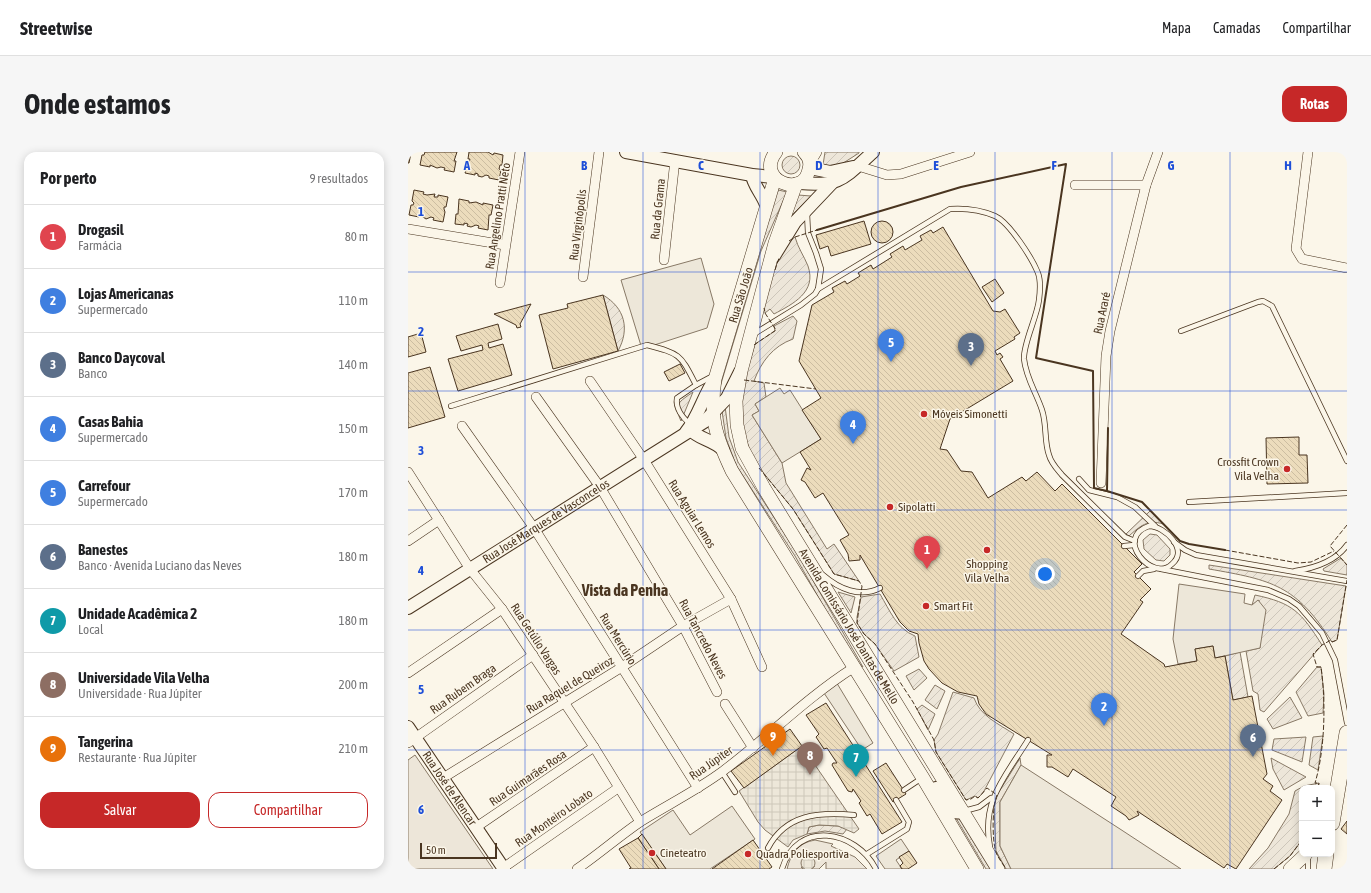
<!DOCTYPE html>
<html lang="pt">
<meta charset="utf-8">
<style>
:root{--surface:#fff;--page:#f6f6f6;--text:#202124;--muted:#757577;--line:#e0e0e0;--accent:#c62828}
body{margin:0;font-family:"Asap Condensed",sans-serif;background:var(--page);color:var(--text)}
.controls{position:absolute;right:12px;bottom:12px;display:grid;overflow:hidden;border-radius:8px;box-shadow:0 2px 10px #0003}
.controls button{width:36px;height:36px;display:grid;place-items:center;padding:0;border:0;border-bottom:1px solid var(--line);background:var(--surface);color:var(--text);font:20px sans-serif}
.scale{position:absolute;left:12px;bottom:10px;width:77px;box-sizing:border-box;padding-left:4px;border:2px solid #4a3520;border-top:0;font-size:11px;line-height:14px;white-space:nowrap;color:#4a3520;-webkit-text-stroke:3px #fbf6e9;paint-order:stroke}
.you{position:absolute;left:637px;top:422px;width:14px;height:14px;margin:-10px;border:3px solid #fff;border-radius:50%;background:#1a73e8;box-shadow:0 0 0 6px #1a73e833}
.badge{display:grid;place-items:center;width:26px;height:26px;border-radius:50%;background:var(--accent);color:#fff;font-size:13px;font-weight:700}
.pin{position:absolute;translate:-50% -33px;filter:drop-shadow(0 1px 2px #0008)}
.pin::after{content:'';position:absolute;top:21px;width:14px;height:12px;background:inherit;clip-path:polygon(0 0,100% 0,50% 100%)}
.list{margin:0;padding:0;list-style:none}
h2{display:flex;justify-content:space-between;align-items:center;height:52px;margin:0;padding:0 16px;font-size:17px}
h2 small{font-size:13px;font-weight:400;color:var(--muted)}
.list li{display:grid;grid-template-columns:26px 1fr auto;gap:12px;align-items:center;box-sizing:border-box;height:64px;padding:0 16px;border-top:1px solid var(--line)}
.list b{display:block;font-size:15px;white-space:nowrap}
.list p{margin:0;font-size:13px;white-space:nowrap;color:var(--muted)}
.list em{font-size:13px;font-style:normal;color:var(--muted)}
.actions{display:flex;gap:8px;padding:12px 16px}
.actions a{flex:1;padding:9px 0;border:1px solid var(--accent);border-radius:12px;text-align:center;font-size:14px;color:var(--accent)}
.actions .main{background:var(--accent);color:#fff}
.map{position:relative;flex:none;width:939px;height:717px;overflow:hidden;border-radius:12px}
header{display:flex;align-items:center;gap:24px;box-sizing:border-box;height:56px;padding:0 20px;background:var(--surface);border-bottom:1px solid var(--line)}
header strong{font-size:19px}
nav{display:flex;gap:22px;margin-inline-start:auto;font-size:14px}
.intro{display:flex;align-items:center;justify-content:space-between;box-sizing:border-box;height:96px;padding:0 24px}
h1{margin:0;font-size:28px}
.button{padding:10px 18px;border-radius:12px;background:var(--accent);color:#fff;font-size:14px;font-weight:700}
main{display:flex;gap:24px;padding:0 24px}
aside{flex:1;background:var(--surface);border-radius:12px;box-shadow:0 2px 10px #0003}
.map>svg:first-child{display:block}
.grass{fill:#ede6d9;stroke:#887966}
.garden{fill:url(#garden-furrows);stroke:#887966}
.parking{fill:#ede7d9;stroke:#887966}
.plaza{fill:url(#plaza-grid);stroke:#887966}
.building{fill:url(#building-back-hatch);stroke:#4a3520}
.lines{fill:none;stroke-linecap:round;stroke-linejoin:round}
.service-casing{stroke:#4a3520;stroke-width:6}
.minor-casing{stroke:#4a3520;stroke-width:10}
.tertiary-casing{stroke:#4a3520;stroke-width:14}
.secondary-casing{stroke:#4a3520;stroke-width:14}
.primary-casing{stroke:#4a3520;stroke-width:16}
.service{stroke:#fbf6e9;stroke-width:4.5}
.minor{stroke:#fbf6e9;stroke-width:9}
.tertiary{stroke:#fbf6e9;stroke-width:12}
.secondary{stroke:#fbf6e9;stroke-width:13}
.primary{stroke:#fbf6e9;stroke-width:15}
.fence{stroke:#4a3520;stroke-width:1;stroke-dasharray:5 2;stroke-linecap:butt}
.wall{stroke:#4a3520;stroke-width:2}
.grid{fill:none;stroke:#1d4ed8;stroke-width:1;stroke-opacity:0.55}
.poi-dot{fill:#c62828;stroke:#fbf6e9;stroke-width:1.5}
.labels{text-anchor:middle;dominant-baseline:central;stroke-width:3;stroke-linejoin:round;paint-order:stroke}
.street-label{font-size:12px;fill:#4a3520;stroke:#fbf6e9}
.poi-label{font-size:12px;fill:#4a3520;stroke:#fbf6e9;text-anchor:start}
.district-label{font-size:16px;font-weight:bold;fill:#4a3520;stroke:#fbf6e9}
.grid-label{font-size:13px;text-anchor:middle;font-weight:bold;fill:#1d4ed8;stroke:#fbf6e9;stroke-width:3;stroke-linejoin:round;paint-order:stroke}
</style>
<header>
<strong>Streetwise</strong>
<nav><a>Mapa</a><a>Camadas</a><a>Compartilhar</a></nav>
</header>
<div class="intro"><h1>Onde estamos</h1><a class="button">Rotas</a></div>
<main>
<aside>
<h2>Por perto<small>9 resultados</small></h2>
<ul class="list">
<li><span class="badge" style="background:#e0444e">1</span><div><b>Drogasil</b><p>Farmácia</p></div><em>80 m</em></li>
<li><span class="badge" style="background:#3f7fe0">2</span><div><b>Lojas Americanas</b><p>Supermercado</p></div><em>110 m</em></li>
<li><span class="badge" style="background:#5c6f8a">3</span><div><b>Banco Daycoval</b><p>Banco</p></div><em>140 m</em></li>
<li><span class="badge" style="background:#3f7fe0">4</span><div><b>Casas Bahia</b><p>Supermercado</p></div><em>150 m</em></li>
<li><span class="badge" style="background:#3f7fe0">5</span><div><b>Carrefour</b><p>Supermercado</p></div><em>170 m</em></li>
<li><span class="badge" style="background:#5c6f8a">6</span><div><b>Banestes</b><p>Banco · Avenida Luciano das Neves</p></div><em>180 m</em></li>
<li><span class="badge" style="background:#0f9aa8">7</span><div><b>Unidade Acadêmica 2</b><p>Local</p></div><em>180 m</em></li>
<li><span class="badge" style="background:#8d6e63">8</span><div><b>Universidade Vila Velha</b><p>Universidade · Rua Júpiter</p></div><em>200 m</em></li>
<li><span class="badge" style="background:#e8710a">9</span><div><b>Tangerina</b><p>Restaurante · Rua Júpiter</p></div><em>210 m</em></li>
</ul>
<div class="actions"><a class="main">Salvar</a><a>Compartilhar</a></div>
</aside>
<div class="map">
<svg width="939" height="717" viewBox="0 0 939 717">
<defs>
<pattern id="garden-furrows" width="10" height="10" patternUnits="userSpaceOnUse"><rect width="10" height="10" fill="#ede6d9"/><path d="M-1 1l2-2M0 10L10 0M9 11l2-2" fill="none" stroke="#cdc6ba"/></pattern>
<pattern id="plaza-grid" width="8" height="8" patternUnits="userSpaceOnUse"><rect width="8" height="8" fill="#ede7d9"/><path d="M0 4h8M4 0v8" fill="none" stroke="#cdc7ba"/></pattern>
<pattern id="building-back-hatch" width="6" height="6" patternUnits="userSpaceOnUse"><rect width="6" height="6" fill="#ecdcbc"/><path d="M-1 5l2 2M0 0l6 6M5-1l2 2" fill="none" stroke="#ccbda1"/></pattern>
</defs>
<rect width="100%" height="100%" fill="#fbf6e9"/>
<!-- grass -->
<g class="grass">
<polygon points="7,603 85,717 0,717 0,608"/>
<path d="M407,688l18,4 -2,2 24,11 12,12h-41v-7l-7,7h-7l3,-3 -14,1 2,2h-16c4,-16 11,-26 28,-29z"/>
</g>
<!-- garden -->
<g class="garden">
<polygon points="417,0 451,0 451,1 429,15 415,13"/>
<circle cx="383" cy="13" r="9"/>
<polygon points="366,37 379,40 353,99 312,235 312,221"/>
<polygon points="390,43 403,44 383,64"/>
<path d="M387,85c3,11 9,19 13,29 9,26 -15,38 -34,48l-4,-5 -5,4c-4,-17 16,-67 30,-76z"/>
<path d="M195,143c22,13 27,34 15,56z"/>
<path d="M385,164l4,5 -4,18c-20,7 -32,23 -39,42l10,2 2,14 -11,7 4,7 -7,4 30,48 4,20 41,66 7,-5 25,37 -25,-7 -41,-65 -32,-39 -9,-14 -10,-28v-40l13,-44 20,-13 -1,-5z"/>
<path d="M285,240l-12,29c-8,-17 -2,-19 12,-29z"/>
<polygon points="317,254 321,285 330,310 389,401 455,515 446,508 387,404 328,313 318,286 314,259"/>
<path d="M742,359l13,13c-15,-5 -23,2 -34,12l-3,-2z"/>
<polygon points="742,382 749,383 762,397 762,403 756,409 748,408 736,397 735,388"/>
<polygon points="933,406 939,413 939,423 916,419 915,417"/>
<path d="M801,413l137,21 -9,54 -5,2c-36,-57 -60,-62 -123,-73z"/>
<polygon points="430,440 447,445 443,461"/>
<path d="M472,442c10,17 17,35 35,42l4,21 -25,14 -19,-27 -11,-10 -7,-11v-6l4,-20z"/>
<path d="M847,443c38,8 46,17 67,50l-58,67 -4,-2 -2,-16 -5,-3 -7,-40 14,-3 -1,-48 -7,5z"/>
<polygon points="832,500 840,545 825,548 817,504"/>
<polygon points="909,515 913,515 916,542 915,561 900,564 888,540"/>
<polygon points="511,517 519,526 506,538 498,524"/>
<polygon points="527,533 537,539 529,557 517,548"/>
<path d="M545,540l21,6c6,18 25,26 40,36l-31,59 -5,5 -3,-2 -9,4 -30,-48 -2,-12 4,-6z"/>
<polygon points="882,545 894,566 865,577 859,567"/>
<polygon points="514,553 527,562 520,578 509,557"/>
<polygon points="915,584 910,618 901,613 905,585"/>
<polygon points="898,585 894,610 864,598 866,587"/>
<polygon points="612,606 613,613 592,650 592,694 603,717 598,717 588,699 586,655 589,643"/>
<polygon points="863,606 898,625 876,638 865,617"/>
<polygon points="911,631 910,636 894,636 894,688 882,704 866,717 841,717 860,696 881,662 887,639 896,634"/>
<polygon points="550,665 582,717 578,717 548,666"/>
<polygon points="411,673 430,674 439,677 435,682 417,679 399,682 401,675"/>
</g>
<!-- parking -->
<g class="parking">
<polygon points="293,106 306,152 299,176 234,197 213,128"/>
<polygon points="372,236 376,242 382,238 413,287 374,311 344,263 351,259 347,252"/>
<polygon points="771,432 837,442 836,451 844,453 850,448 858,458 852,496 807,506 805,494 787,497 789,509 770,512 765,487"/>
<polygon points="427,528 465,591 454,598 414,538"/>
<polygon points="613,613 712,677 773,717 603,717 592,694 592,650"/>
<polygon points="324,654 347,687 302,717 258,717 232,680 265,658 282,683"/>
<polygon points="493,687 501,699 488,708 494,717 477,717 468,704"/>
</g>
<!-- plaza -->
<g class="plaza">
<polygon points="394,594 451,677 446,681 430,674 411,673 401,675 399,682 385,688 380,695 357,678 350,670 331,639"/>
<circle cx="400" cy="711" r="7"/>
</g>
<!-- building -->
<g class="building">
<polygon points="0,0 3,1 1,11 0,11"/>
<polygon points="17,0 49,0 46,9 48,9 46,20 36,18 37,16 33,15 29,16 22,13 22,15 12,13 14,3 16,3"/>
<polygon points="61,0 80,0 85,3 86,1 95,3 94,13 92,13 91,17 93,18 91,28 81,26 81,24 78,23 74,25 70,24 70,22 67,21 67,23 57,21 62,7 60,7"/>
<polygon points="6,38 16,40 15,42 19,43 27,42 26,45 30,45 30,43 40,45 38,55 36,55 36,57 37,60 35,70 25,68 26,66 23,65 18,67 12,63 11,65 1,63 3,53 5,53 6,51 4,49"/>
<polygon points="51,47 61,49 61,51 68,50 75,53 75,51 85,53 83,63 81,63 80,78 70,76 71,74 68,73 63,75 59,74 60,72 56,71 56,73 47,72 48,62 50,62"/>
<polygon points="456,69 463,92 423,104 420,94 412,97 408,83"/>
<circle cx="474" cy="80" r="11"/>
<polygon points="535,75 585,159 592,160 597,157 612,181 606,185 607,187 587,199 589,203 592,201 595,205 592,207 605,229 542,267 532,297 539,298 553,319 564,320 580,346 614,325 618,329 629,320 647,339 654,332 734,412 726,420 743,437 732,448 735,450 713,482 756,512 757,515 789,509 787,497 805,494 807,506 817,504 825,548 844,544 859,622 855,627 865,634 862,639 874,648 828,717 819,712 816,716 729,659 731,663 721,668 718,664 703,654 708,645 665,617 660,625 644,615 639,615 639,603 644,603 578,562 571,552 569,544 550,540 534,531 521,517 516,509 511,491 510,482 501,479 492,470 452,403 452,408 441,409 440,402 432,388 441,383 415,341 407,346 397,330 393,328 399,316 403,318 392,300 413,287 394,258 413,246 391,209 404,153 426,140 424,136 437,129 439,132 452,124 450,121 463,113 465,117 484,105 482,102 495,94 497,98 514,88 512,84 523,78 525,81"/>
<polygon points="587,127 596,141 584,150 574,135"/>
<polygon points="195,143 210,199 145,217 131,163 160,156 159,152"/>
<polygon points="123,152 112,172 113,175 109,176 108,173 86,162"/>
<polygon points="90,172 94,187 80,191 81,196 95,192 104,223 50,239 40,207 75,198 74,193 53,199 48,184"/>
<polygon points="13,181 18,200 0,205 0,185"/>
<polygon points="272,212 277,221 261,229 256,220"/>
<polygon points="22,215 37,265 0,276 0,221"/>
<polygon points="891,285 891,303 899,303 900,331 859,332 858,286"/>
<polygon points="418,551 494,670 474,682 462,662 459,664 451,651 453,649 445,637 444,640 440,639 424,613 425,611 429,611 419,596 416,597 408,585 411,582 398,563"/>
<polygon points="382,577 394,594 336,636 323,619"/>
<polygon points="478,611 498,642 485,650 465,619"/>
<polygon points="939,669 939,682 933,677"/>
<polygon points="234,682 258,717 251,717 230,686"/>
<polygon points="230,686 251,717 221,717 223,716 211,697"/>
<polygon points="345,688 364,715 361,717 304,717"/>
<polygon points="501,699 509,711 500,717 494,717 492,714 495,711 491,705"/>
</g>
<g class="lines">
<!-- service casing -->
<g class="service-casing">
<g id="service">
<path d="M410,137l132,-80c15,-1 31,1 45,7 14,6 37,42 43,57 3,8 2,19 1,27 -2,17 -16,44 -15,59 2,19 12,33 18,51 5,15 2,31 7,45 2,8 8,14 13,20l63,62 10,4"/>
<polyline points="773,179 850,150 855,149 864,154 939,309"/>
<polyline points="346,182 393,153 407,142 410,137 413,117 408,101 400,81 399,61"/>
<path d="M43,254l196,-61c34,9 33,9 49,40"/>
<path d="M282,272c-7,-6 -15,-16 -13,-26l19,-13 17,-9"/>
<polyline points="671,327 681,338 709,345 727,355 747,374"/>
<polyline points="781,350 939,341"/>
<path d="M741,374c16,0 40,24 23,38 -19,19 -59,-26 -23,-38z"/>
<polyline points="766,390 777,398 788,403 939,429"/>
<polyline points="716,394 726,393"/>
<polyline points="753,417 860,438 881,447 891,454 914,481 927,508 939,571"/>
<path d="M887,419c20,-3 40,-9 52,-26"/>
<path d="M415,423c16,14 37,23 57,13"/>
<polyline points="730,424 735,419 746,417"/>
<polyline points="314,620 327,640"/>
<polyline points="496,638 514,626"/>
<polyline points="556,659 571,655 583,646"/>
<path d="M582,695c-9,-46 15,-70 38,-107"/>
<path d="M360,696c18,-34 50,-36 86,-33"/>
<polyline points="459,702 499,677 501,670 488,648"/>
<polyline points="900,704 900,717"/>
<path d="M374,717c15,-50 74,-39 94,0"/>
</g>
</g>
<!-- minor casing -->
<g class="minor-casing">
<g id="minor">
<polyline points="900,0 888,97 894,107 939,116"/>
<polyline points="402,12 409,0"/>
<polyline points="450,14 479,23 493,22 562,0"/>
<polyline points="667,33 738,33"/>
<polyline points="0,77 97,93"/>
<polyline points="256,108 267,8"/>
<polyline points="175,125 191,0"/>
<polyline points="92,131 112,0"/>
<polyline points="182,229 236,308 323,447 354,515"/>
<polyline points="128,245 192,335 275,474 309,540"/>
<polyline points="54,274 126,376 290,636"/>
<polyline points="0,320 62,417 94,457 186,595 232,670"/>
<polyline points="693,331 698,204 702,179 738,33 750,0"/>
<polyline points="0,389 31,368"/>
<polyline points="0,521 94,457"/>
<polyline points="317,552 345,596"/>
<polyline points="0,591 125,503"/>
<polyline points="35,626 214,515 275,474 323,447"/>
<polyline points="67,676 186,595"/>
<polyline points="95,716 210,636"/>
<path d="M169,717c22,-15 41,-32 63,-47 27,-17 56,-31 83,-51 44,-33 83,-73 130,-103"/>
</g>
</g>
<!-- tertiary casing -->
<g class="tertiary-casing">
<g id="tertiary">
<polyline points="218,0 344,23 366,25"/>
<polyline points="402,16 422,20 445,15"/>
<path d="M344,23c1,10 11,20 14,30"/>
<path d="M392,31c41,4 44,-5 73,-31"/>
<polyline points="366,104 387,70 424,31"/>
<path d="M283,278c7,9 23,10 32,20"/>
<path d="M278,280c13,-16 17,-36 29,-53"/>
<path id="s1" d="M0,456l296,-186 23,-24 13,-26"/>
<path id="s2" d="M0,575l96,142"/>
<path d="M528,636c6,9 12,28 26,24"/>
</g>
</g>
<!-- secondary casing -->
<g class="secondary-casing">
<g id="secondary">
<path d="M368,0c-22,28 28,48 33,17 2,-6 0,-12 -5,-17"/>
<path d="M367,26l-60,201c-6,38 1,58 17,92l191,307 54,91"/>
<path id="s3" d="M388,32l-21,59 -34,128 -5,30 1,24 5,23 22,40 234,381"/>
<polyline points="882,717 898,702"/>
</g>
</g>
<!-- primary casing -->
<g class="primary-casing">
<g id="primary">
<polyline points="924,671 939,581"/>
<polyline points="916,717 918,702"/>
</g>
</g>
<!-- service -->
<use href="#service" class="service"/>
<!-- minor -->
<use href="#minor" class="minor"/>
<!-- tertiary -->
<use href="#tertiary" class="tertiary"/>
<!-- secondary -->
<use href="#secondary" class="secondary"/>
<!-- primary -->
<use href="#primary" class="primary"/>
<!-- fence -->
<g class="fence">
<polyline points="381,89 387,85 409,78"/>
<polyline points="367,118 371,106"/>
<polyline points="346,193 368,178 357,161 356,156"/>
<polyline points="336,228 408,237"/>
<path d="M351,316l34,41 41,65 25,7 3,5 -5,37 7,11 11,10 38,58 21,38 2,12 30,48 5,-1 4,-3 3,2 9,-10 10,7c-5,11 -5,46 -1,57 2,6 7,12 10,17"/>
<polyline points="939,373 922,394 939,413"/>
<polyline points="817,398 890,411 903,410 926,399"/>
<path d="M910,636l1,-5h-4c10,-33 11,-81 6,-116h-4l-4,-13 9,-9 9,-5 1,2 5,-2 10,-60"/>
<polyline points="819,717 820,717"/>
<polyline points="866,717 882,704 894,688"/>
</g>
<!-- wall -->
<g class="wall">
<polyline points="409,78 553,35 658,12 628,206 685,219 686,336 699,339 700,276"/>
<polyline points="699,339 734,350 772,389 781,392 817,398"/>
</g>
</g>
<!-- grid -->
<path class="grid" d="M117,0v717M235,0v717M352,0v717M470,0v717M587,0v717M704,0v717M822,0v717M0,120h939M0,239h939M0,358h939M0,478h939M0,598h939"/>
<!-- markers -->
<g class="poi-dot">
<circle cx="516" cy="262" r="4"/>
<circle cx="879" cy="317" r="4"/>
<circle cx="482" cy="355" r="4"/>
<circle cx="579" cy="398" r="4"/>
<circle cx="518" cy="454" r="4"/>
<circle cx="244" cy="701" r="4"/>
<circle cx="340" cy="702" r="4"/>
</g>
<g class="labels">
<!-- street labels -->
<g class="street-label">
<text transform="translate(250 57) rotate(-84)">Rua da Grama</text>
<text transform="translate(90 64) rotate(-81)">Rua Angelino Pratti Neto</text>
<text transform="translate(170 73) rotate(-83)">Rua Virginópolis</text>
<text transform="translate(333 143) rotate(-73)">Rua São João</text>
<text transform="translate(694 161) rotate(-78)">Rua Araré</text>
<text transform="translate(284 362) rotate(58)">Rua Aguiar Lemos</text>
<text stroke="none"><textPath href="#s1" startOffset="163">Rua José Marques de Vasconcelos</textPath></text>
<text stroke="none"><textPath href="#s3" startOffset="481">Avenida Comissário José Dantas de Mello</textPath></text>
<text transform="translate(128 487) rotate(57)">Rua Getúlio Vargas</text>
<text transform="translate(210 487) rotate(58)">Rua Mercúrio</text>
<text transform="translate(295 487) rotate(62)">Rua Tancredo Neves</text>
<text transform="translate(162 533) rotate(-31)">Rua Raquel de Queiroz</text>
<text transform="translate(55 537) rotate(-35)">Rua Rubem Braga</text>
<text transform="translate(303 611) rotate(-35)">Rua Júpiter</text>
<text transform="translate(120 626) rotate(-34)">Rua Guimarães Rosa</text>
<text stroke="none"><textPath href="#s2" startOffset="74">Rua José de Alencar</textPath></text>
<text transform="translate(146 666) rotate(-35)">Rua Monteiro Lobato</text>
</g>
<!-- poi labels -->
<g class="poi-label">
<text x="524" y="262">Móveis Simonetti</text>
<text x="871" y="310" text-anchor="end">Crossfit Crown<tspan x="871" dy="14">Vila Velha</tspan></text>
<text x="490" y="355">Sipolatti</text>
<text x="579" y="412" text-anchor="middle">Shopping<tspan x="579" dy="14">Vila Velha</tspan></text>
<text x="526" y="454">Smart Fit</text>
<text x="252" y="701">Cineteatro</text>
<text x="348" y="702">Quadra Poliesportiva</text>
</g>
<!-- district labels -->
<g class="district-label">
<text x="217" y="438">Vista da Penha</text>
</g>
</g>
<g class="grid-label">
<text x="59" y="18">A</text>
<text x="176" y="18">B</text>
<text x="293" y="18">C</text>
<text x="411" y="18">D</text>
<text x="528" y="18">E</text>
<text x="646" y="18">F</text>
<text x="763" y="18">G</text>
<text x="880" y="18">H</text>
<text x="13" y="64">1</text>
<text x="13" y="184">2</text>
<text x="13" y="303">3</text>
<text x="13" y="423">4</text>
<text x="13" y="542">5</text>
<text x="13" y="662">6</text>
</g>
</svg>
<div class="controls">
<button>+</button>
<button>−</button>
</div>
<div class="scale">50 m</div>
<div class="you"></div>
<div class="pin badge" style="left:519px;top:417px;background:#e0444e">1</div>
<div class="pin badge" style="left:696px;top:574px;background:#3f7fe0">2</div>
<div class="pin badge" style="left:563px;top:214px;background:#5c6f8a">3</div>
<div class="pin badge" style="left:445px;top:292px;background:#3f7fe0">4</div>
<div class="pin badge" style="left:483px;top:210px;background:#3f7fe0">5</div>
<div class="pin badge" style="left:845px;top:605px;background:#5c6f8a">6</div>
<div class="pin badge" style="left:448px;top:625px;background:#0f9aa8">7</div>
<div class="pin badge" style="left:402px;top:623px;background:#8d6e63">8</div>
<div class="pin badge" style="left:365px;top:604px;background:#e8710a">9</div>
</div>
</main>
